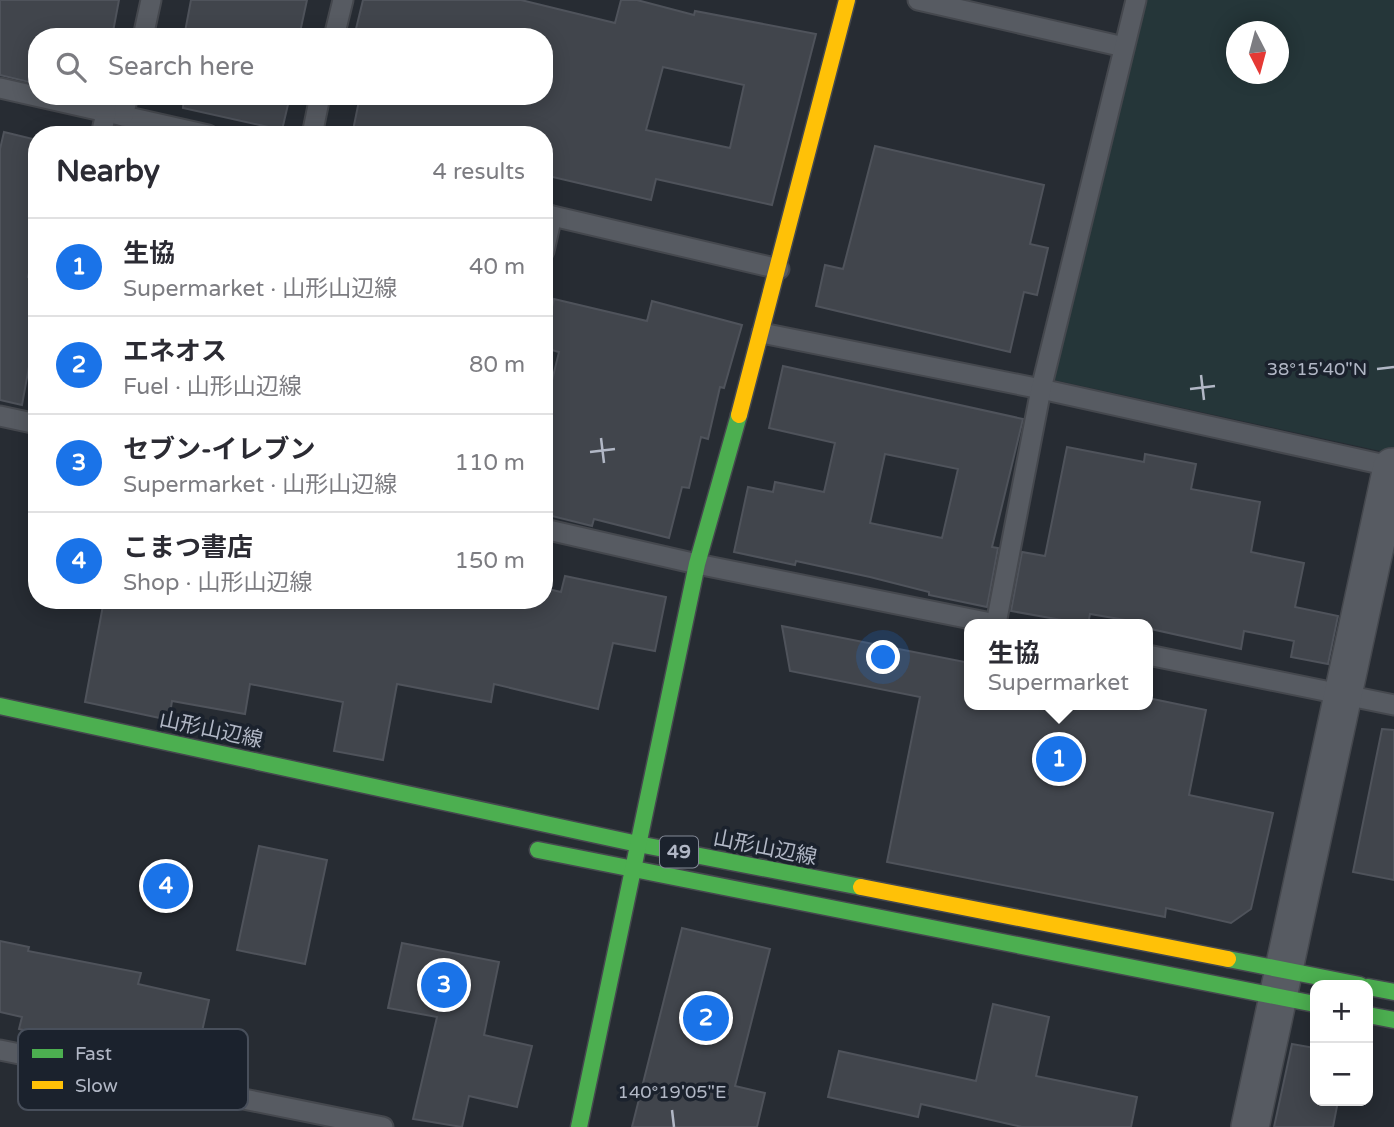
<!DOCTYPE html>
<meta charset="utf-8">
<style>
:root{--surface:#fff;--page:#f7f7f7;--text:#2b2b33;--muted:#7c7c81;--line:#e1e1e2;--accent:#1a73e8}
body{margin:0;font-family:"Varela Round","Noto Sans JP",sans-serif;background:var(--page);color:var(--text)}
.controls{position:absolute;right:21px;bottom:21px;display:grid;overflow:hidden;border-radius:14px;box-shadow:0 4px 18px #0003}
.controls button{width:63px;height:63px;display:grid;place-items:center;padding:0;border:0;border-bottom:2px solid var(--line);background:var(--surface);color:var(--text);font:35px sans-serif}
.compass{position:absolute;left:1226px;top:21px;width:63px;height:63px;border-radius:50%;background:var(--surface);box-shadow:0 4px 18px #0003;rotate:174deg}
.you{position:absolute;left:884px;top:658px;width:24px;height:24px;margin:-18px;border:5px solid #fff;border-radius:50%;background:#1a73e8;box-shadow:0 0 0 10px #1a73e833}
.badge{display:grid;place-items:center;width:46px;height:46px;border-radius:50%;background:var(--accent);color:#fff;font-size:23px;font-weight:700}
.pin{position:absolute;translate:-50% -50%;border:4px solid #fff;box-shadow:0 2px 7px #0006}
.popup{position:absolute;left:964px;top:619px;width:189px;height:91px;box-sizing:border-box;display:grid;place-content:center;border-radius:14px;background:var(--surface);filter:drop-shadow(0 2px 5px #0005);font-size:23px;white-space:nowrap;color:var(--muted)}
.popup b{font-size:26px;color:var(--text)}
.popup::after{content:'';position:absolute;left:50%;top:100%;margin-left:-14px;border:14px solid transparent;border-top-color:var(--surface)}
.list{margin:0;padding:0;list-style:none}
h2{display:flex;justify-content:space-between;align-items:center;height:91px;margin:0;padding:0 28px;font-size:30px}
h2 small{font-size:23px;font-weight:400;color:var(--muted)}
.list li{display:grid;grid-template-columns:46px 1fr auto;gap:21px;align-items:center;box-sizing:border-box;height:98px;padding:0 28px;border-top:2px solid var(--line)}
.list b{display:block;font-size:26px;white-space:nowrap}
.list p{margin:0;font-size:23px;white-space:nowrap;color:var(--muted)}
.list em{font-size:23px;font-style:normal;color:var(--muted)}
.icon{flex:none;width:38px;height:38px;fill:none;stroke:currentColor;stroke-width:2;stroke-linecap:round;stroke-linejoin:round}
.map{position:relative;flex:none;width:1394px;height:1127px;overflow:hidden}
.search{position:absolute;background:var(--surface);box-shadow:0 4px 18px #0003;left:28px;top:28px;width:525px;height:77px;display:flex;align-items:center;gap:18px;box-sizing:border-box;padding:0 24px;border-radius:28px;color:var(--muted);font-size:26px}
.panel{position:absolute;background:var(--surface);box-shadow:0 4px 18px #0003;left:28px;top:126px;width:525px;height:483px;border-radius:28px}
.map>svg:first-child{display:block}
.green{fill:#253639;fill-rule:evenodd}
.building{fill:#41454c;stroke:#4f535b;stroke-width:2;fill-rule:evenodd}
.lines{fill:none;stroke-linecap:round;stroke-linejoin:round}
.lane-casing{stroke:#45484e;stroke-width:23}
.street-casing{stroke:#45484e;stroke-width:40}
.fast-casing{stroke:#45484e;stroke-width:19}
.slow-casing{stroke:#45484e;stroke-width:19}
.lane{stroke:#575b62;stroke-width:19}
.street{stroke:#575b62;stroke-width:37}
.fast{stroke:#4caf50;stroke-width:16}
.slow{stroke:#ffc107;stroke-width:16}
.ticks{fill:none;stroke:#b1b7c5;stroke-width:2.5}
.labels{text-anchor:middle;dominant-baseline:central;stroke-width:7;stroke-linejoin:round;paint-order:stroke}
.shield{fill:#1b222d;stroke:#848a97;stroke-width:2}
.shield-label{font-size:19px;font-weight:bold;fill:#b1b7c5}
.street-label{font-size:21px;fill:#b1b7c5;stroke:#1b222d}
.key{fill:#1b222d;stroke:#484f5b;stroke-width:2}
.key-label{font-size:19px;fill:#b1b7c5}
.ticks-label{font-size:18px;text-anchor:middle;fill:#b1b7c5;stroke:#1b222d;stroke-width:7;stroke-linejoin:round;paint-order:stroke}
</style>
<div class="map">
<svg width="1394" height="1127" viewBox="0 0 1394 1127">
<rect width="100%" height="100%" fill="#272c33"/>
<!-- green -->
<path class="green" d="M1146,0h248v454l-340,-74zM1236,32h42v42h-42z"/>
<!-- building -->
<g class="building">
<polygon points="0,0 119,0 112,37 37,37 37,84 0,75"/>
<polygon points="191,0 307,0 299,37 184,37"/>
<path d="M363,0h158l94,23 6,-23h16l57,15 1,-4 121,23 -44,171 -116,-26 -5,21 -107,-25v-40h-192l8,-39h184v-59h-190zM663,67l81,18 -14,63 -84,-18z"/>
<polygon points="184,96 290,96 282,130 183,108"/>
<polygon points="4,132 37,140 37,239 28,277 37,279 37,323 22,405 0,400 0,149"/>
<polygon points="875,146 1044,185 1030,244 1048,248 1037,295 1024,292 1010,352 816,306 825,265 843,269"/>
<polygon points="554,299 647,321 652,301 742,325 724,388 720,387 708,439 701,437 689,488 682,487 669,538 594,519 592,526 544,514 544,413 559,352 544,348 544,339"/>
<path d="M783,366l240,53 -31,128 6,1 -11,59 -58,-12v-3l-59,-15 -74,-16 -1,4 -61,-13 14,-65 25,5 2,-10 49,10 11,-49 -66,-15zM885,454l73,15 -16,69 -72,-15z"/>
<polygon points="1067,447 1144,462 1145,454 1196,464 1191,489 1260,502 1251,552 1304,563 1295,607 1338,616 1328,664 1291,657 1294,641 1244,631 1241,649 1151,629 1148,624 1090,614 1088,624 1084,624 1011,611 1022,552 1045,556"/>
<polygon points="565,576 666,597 655,651 613,643 598,709 494,684 491,702 397,684 383,760 334,751 343,702 250,684 245,714 172,701 169,720 85,702 104,600 544,600 544,588 561,592"/>
<polygon points="782,626 970,663 970,705 1148,705 1148,698 1206,710 1189,795 1273,813 1251,909 1231,923 1166,908 1165,917 887,862 920,697 790,671"/>
<polygon points="1382,729 1394,730 1394,880 1353,872"/>
<polygon points="259,846 327,860 305,964 237,950"/>
<polygon points="682,928 770,949 735,1086 765,1093 757,1127 632,1127"/>
<polygon points="0,941 29,947 28,951 141,973 138,984 209,1000 197,1054 127,1039 123,1054 19,1029 22,1017 0,1012"/>
<polygon points="402,943 499,962 484,1035 532,1046 517,1107 469,1096 462,1127 413,1119 437,1017 388,1008"/>
<polygon points="993,1004 1049,1017 1036,1076 1137,1097 1131,1127 1022,1127 921,1104 918,1117 828,1097 839,1051 976,1081"/>
<polygon points="1292,1044 1315,1048 1315,1101 1338,1101 1333,1127 1274,1127"/>
</g>
<g class="lines">
<!-- lane casing -->
<g class="lane-casing">
<g id="lane">
<polyline points="918,0 1124,47"/>
<polyline points="143,37 151,0"/>
<polyline points="334,37 343,0"/>
<polyline points="0,88 208,135"/>
<polyline points="123,116 128,96"/>
<polyline points="101,135 106,113"/>
<polyline points="312,135 320,96"/>
<polyline points="544,214 779,269"/>
<polyline points="544,251 552,216"/>
<polyline points="762,333 1041,389 1394,467"/>
<polyline points="0,416 37,424"/>
<polyline points="544,529 697,564 996,624"/>
<polyline points="996,624 1041,389 1136,0"/>
<polyline points="1148,655 1394,705"/>
<polyline points="0,1050 383,1127"/>
</g>
</g>
<!-- street casing -->
<g class="street-casing">
<polyline id="street" points="1250,1127 1392,467"/>
</g>
<!-- fast casing -->
<g class="fast-casing">
<g id="fast">
<polyline points="0,706 638,844 861,887"/>
<polyline points="538,850 1315,1004"/>
<polyline points="1228,959 1360,985"/>
<polyline points="1368,987 1394,992"/>
<polyline points="1368,1015 1394,1020"/>
<polyline points="579,1127 697,564 739,415"/>
</g>
</g>
<!-- slow casing -->
<g class="slow-casing">
<g id="slow">
<polyline points="739,415 847,0"/>
<polyline points="861,887 1228,959"/>
</g>
</g>
<!-- lane -->
<use href="#lane" class="lane"/>
<!-- street -->
<use href="#street" class="street"/>
<!-- fast -->
<use href="#fast" class="fast"/>
<!-- slow -->
<use href="#slow" class="slow"/>
</g>
<!-- ticks -->
<path class="ticks" d="M1377,369l17,-2M1201,375l3,25M1190,389l25,-3M601,438l3,25M590,452l25,-3M672,1110l2,17"/>
<g class="labels">
<!-- shield labels -->
<rect class="shield" x="660" y="836.5" width="38" height="31" rx="5"/>
<g class="shield-label">
<text x="679" y="852">49</text>
</g>
<!-- street labels -->
<g class="street-label">
<text transform="translate(211 730) rotate(12)">山形山辺線</text>
<text transform="translate(765 848) rotate(11)">山形山辺線</text>
</g>
</g>
<!-- legend -->
<rect x="18" y="1029" width="230" height="81" rx="10" class="key"/>
<rect x="32" y="1049" width="31" height="9" fill="#4caf50"/>
<rect x="32" y="1081" width="31" height="8" fill="#ffc107"/>
<g class="key-label">
<text x="75" y="1060">Fast</text>
<text x="75" y="1092">Slow</text>
</g>
<g class="ticks-label">
<text x="1317" y="375">38°15'40"N</text>
<text x="672" y="1098">140°19'05"E</text>
</g>
</svg>
<div class="controls">
<button>+</button>
<button>−</button>
</div>
<svg class="compass" viewBox="-18 -18 36 36"><path d="M0-13l5 13h-10z" fill="#e53935"/><path d="M0 13l5-13h-10z" fill="#7c7c81"/></svg>
<div class="you"></div>
<div class="pin badge" style="left:1059px;top:759px">1</div>
<div class="popup"><b>生協</b>Supermarket</div>
<div class="pin badge" style="left:706px;top:1018px">2</div>
<div class="pin badge" style="left:444px;top:985px">3</div>
<div class="pin badge" style="left:166px;top:886px">4</div>
<div class="search"><svg class="icon" aria-label="search" viewBox="0 0 24 24"><circle cx="10" cy="10" r="6"/><path d="M15 15l6 6"/></svg>Search here</div>
<section class="panel">
<h2>Nearby<small>4 results</small></h2>
<ul class="list">
<li><span class="badge">1</span><div><b>生協</b><p>Supermarket · 山形山辺線</p></div><em>40 m</em></li>
<li><span class="badge">2</span><div><b>エネオス</b><p>Fuel · 山形山辺線</p></div><em>80 m</em></li>
<li><span class="badge">3</span><div><b>セブン-イレブン</b><p>Supermarket · 山形山辺線</p></div><em>110 m</em></li>
<li><span class="badge">4</span><div><b>こまつ書店</b><p>Shop · 山形山辺線</p></div><em>150 m</em></li>
</ul>
</section>
</div>
